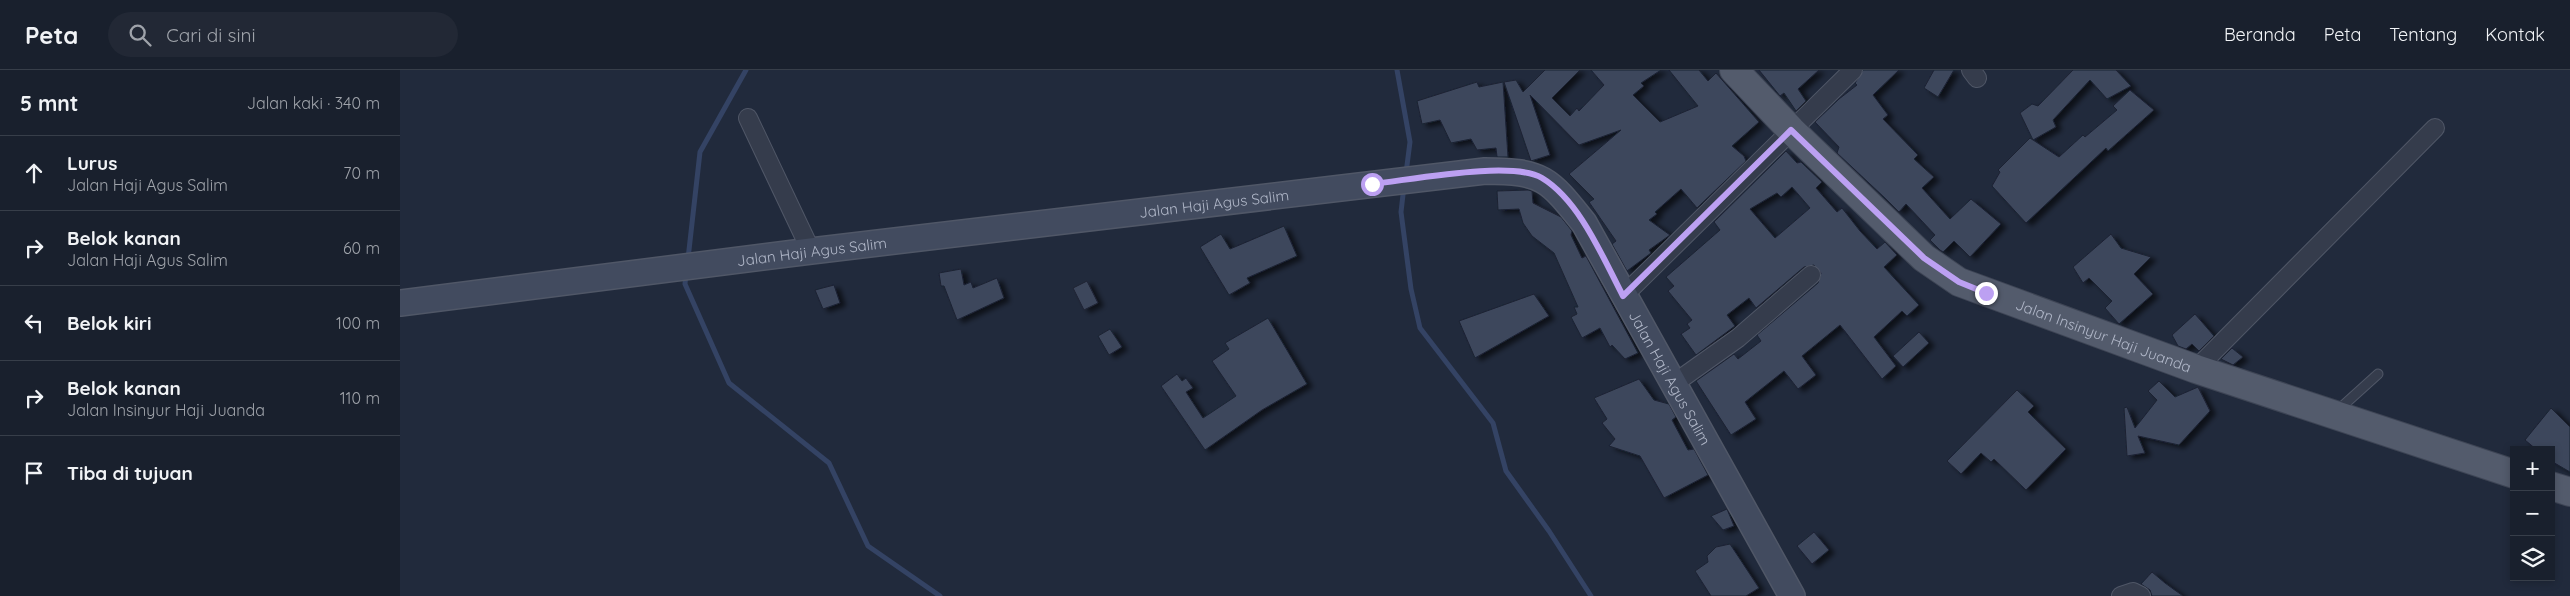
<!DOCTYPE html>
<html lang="id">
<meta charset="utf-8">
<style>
:root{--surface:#19202d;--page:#222835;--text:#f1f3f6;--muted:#9fa3aa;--line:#373e49}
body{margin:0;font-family:Quicksand,sans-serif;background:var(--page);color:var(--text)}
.controls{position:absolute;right:15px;bottom:15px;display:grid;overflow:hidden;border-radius:0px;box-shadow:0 2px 8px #0003}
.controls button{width:45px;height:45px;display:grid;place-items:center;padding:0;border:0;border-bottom:1px solid var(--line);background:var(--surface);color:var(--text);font:25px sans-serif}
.stop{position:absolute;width:15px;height:15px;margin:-11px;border:4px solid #bca0f2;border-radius:50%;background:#fff}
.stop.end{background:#bca0f2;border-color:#fff;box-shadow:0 1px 5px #0008}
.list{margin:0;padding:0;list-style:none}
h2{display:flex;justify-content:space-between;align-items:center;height:65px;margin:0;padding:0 20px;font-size:21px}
h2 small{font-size:16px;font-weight:400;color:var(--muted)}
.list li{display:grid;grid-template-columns:32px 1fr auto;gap:15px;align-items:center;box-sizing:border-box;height:75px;padding:0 20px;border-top:1px solid var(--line)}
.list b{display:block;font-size:19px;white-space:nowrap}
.list p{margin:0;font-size:16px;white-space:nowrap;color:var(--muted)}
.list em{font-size:16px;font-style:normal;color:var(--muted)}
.icon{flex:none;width:28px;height:28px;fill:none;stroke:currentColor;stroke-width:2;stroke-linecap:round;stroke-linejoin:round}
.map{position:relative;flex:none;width:2170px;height:526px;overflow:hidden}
header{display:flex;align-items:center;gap:30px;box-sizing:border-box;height:70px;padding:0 25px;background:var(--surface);border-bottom:1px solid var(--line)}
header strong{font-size:24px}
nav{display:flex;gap:28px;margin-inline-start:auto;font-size:18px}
.search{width:350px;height:45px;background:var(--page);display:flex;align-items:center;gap:12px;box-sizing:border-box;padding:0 18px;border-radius:28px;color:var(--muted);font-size:19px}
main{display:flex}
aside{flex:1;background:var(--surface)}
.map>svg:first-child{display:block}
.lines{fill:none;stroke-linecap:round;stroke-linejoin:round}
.stream{stroke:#344364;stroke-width:5}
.building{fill:#3d465c;stroke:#1c2333;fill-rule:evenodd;filter:url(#shadow)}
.lane-casing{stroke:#505767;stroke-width:11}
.street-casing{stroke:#505767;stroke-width:20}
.secondary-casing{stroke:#505767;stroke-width:28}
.primary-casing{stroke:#3e4555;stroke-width:30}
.lane{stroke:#353c4c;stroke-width:9}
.street{stroke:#353c4c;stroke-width:18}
.secondary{stroke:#424b5f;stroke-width:25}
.primary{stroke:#535b6c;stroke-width:28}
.route{stroke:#bca0f2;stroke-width:6}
.labels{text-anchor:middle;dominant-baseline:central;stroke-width:4;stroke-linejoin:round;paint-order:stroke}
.street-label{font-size:15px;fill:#b0b7c8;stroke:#1a2131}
</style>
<header>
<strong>Peta</strong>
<div class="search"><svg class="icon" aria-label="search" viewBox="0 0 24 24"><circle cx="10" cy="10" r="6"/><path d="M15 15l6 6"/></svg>Cari di sini</div>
<nav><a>Beranda</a><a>Peta</a><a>Tentang</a><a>Kontak</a></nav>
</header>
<main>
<aside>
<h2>5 mnt<small>Jalan kaki · 340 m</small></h2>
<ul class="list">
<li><svg class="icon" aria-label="ahead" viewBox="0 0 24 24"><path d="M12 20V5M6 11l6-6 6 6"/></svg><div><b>Lurus</b><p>Jalan Haji Agus Salim</p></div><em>70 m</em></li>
<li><svg class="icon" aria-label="right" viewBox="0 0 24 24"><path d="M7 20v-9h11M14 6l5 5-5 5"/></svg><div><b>Belok kanan</b><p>Jalan Haji Agus Salim</p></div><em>60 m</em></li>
<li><svg class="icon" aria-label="left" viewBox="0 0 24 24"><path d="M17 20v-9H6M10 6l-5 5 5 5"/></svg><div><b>Belok kiri</b></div><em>100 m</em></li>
<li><svg class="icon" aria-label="right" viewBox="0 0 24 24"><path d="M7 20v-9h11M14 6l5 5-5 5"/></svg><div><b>Belok kanan</b><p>Jalan Insinyur Haji Juanda</p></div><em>110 m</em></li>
<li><svg class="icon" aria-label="arrive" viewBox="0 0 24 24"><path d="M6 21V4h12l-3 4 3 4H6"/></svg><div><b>Tiba di tujuan</b></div></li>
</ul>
</aside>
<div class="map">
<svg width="2170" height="526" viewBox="0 0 2170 526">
<defs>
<filter id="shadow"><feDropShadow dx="5.5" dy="3" stdDeviation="2.5" flood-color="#0009"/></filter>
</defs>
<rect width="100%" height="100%" fill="#212a3c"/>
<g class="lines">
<!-- stream -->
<g class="stream">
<polyline points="997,0 1010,72 1006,103"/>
<polyline points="1004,116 1001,142 1011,219 1020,258 1093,353 1106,401 1149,461 1191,526"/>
<polyline points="288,189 300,82 346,0"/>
<polyline points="286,203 285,214 329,313 429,393 468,476 540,526"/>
</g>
</g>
<!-- building -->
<g class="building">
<polygon points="1145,0 1180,0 1152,28 1170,46 1177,38 1179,41 1204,15 1191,0 1261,0 1241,13 1244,16 1233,25 1260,52 1298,36 1269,0 1299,0 1308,11 1316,3 1359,52 1332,76 1344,86 1346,91 1299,136 1297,138 1281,119 1255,142 1257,144 1249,150 1270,165 1249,180 1251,183 1227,201 1212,174 1216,171 1189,132 1194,129 1169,104 1221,60 1179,75 1130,25 1150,85 1131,91 1104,12 1116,10 1123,22"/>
<polygon points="1359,0 1419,0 1398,19 1406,31 1396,41 1384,23 1380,26"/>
<polygon points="1463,0 1499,0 1473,25 1488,45 1483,49 1518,85 1514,89 1534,107 1522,118 1550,149 1571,129 1601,154 1570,187 1554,171 1543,182 1540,180 1530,170 1535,165 1506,134 1499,142 1486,129 1437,83 1439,77 1415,52 1439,29 1457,15 1455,13"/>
<polygon points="1534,0 1554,0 1538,27 1524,18"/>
<polygon points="1673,0 1716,0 1731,16 1707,29 1690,10 1653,50 1656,57 1633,70 1620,43 1632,34 1638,36"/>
<polygon points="1077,12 1079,17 1103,12 1108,87 1097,87 1096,78 1077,80 1071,69 1051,73 1040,50 1022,54 1017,31"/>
<polygon points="1730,20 1754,40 1708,81 1706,78 1626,153 1592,116 1600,102 1598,100 1630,68 1659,87 1683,65 1685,67 1717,40 1713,36"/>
<path d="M1386,81l11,12 4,-1 21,20 -6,6 21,24 5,-4 18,23 17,18 8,-7 12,13 -13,12 35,38 -12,11 -5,-5 -28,26 22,29 -14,13 -42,-54 -38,31 14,19 -18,14 -14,-18 -39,31 11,17 -25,16 -35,-54 38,-27 4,5 23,-18 -4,-6 61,-52 3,-10 -7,-8 -10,2 -48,41 -7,-10 -22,17 8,11 -39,29 -15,-21 9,-6 -3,-4 5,-4 -24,-29 6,-5 -8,-9 54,-47 -6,-8zM1392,117l18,21 -35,30 -25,-29 27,-16 4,4z"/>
<polygon points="1128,120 1132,121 1133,133 1161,147 1172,161 1171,165 1182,188 1186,186 1238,283 1225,289 1212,275 1210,277 1200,258 1182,268 1171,247 1177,244 1174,237 1178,237 1154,183 1132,166 1123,153 1119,139 1098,140 1097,121"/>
<polygon points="884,156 897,186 847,208 850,213 829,225 800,177 821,164 830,179"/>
<polygon points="1711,164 1721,178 1751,187 1734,204 1753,224 1719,254 1705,238 1712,231 1689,208 1683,213 1673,197"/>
<polygon points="561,199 564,215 571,212 573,218 597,208 604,228 557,250 544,216 541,216 539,203"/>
<polygon points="687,211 698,233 684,240 673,218"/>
<polygon points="434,215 440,233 423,239 415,220"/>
<polygon points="1134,224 1149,246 1075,288 1059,251"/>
<polygon points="1795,244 1814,266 1799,281 1792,274 1786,279 1778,276 1772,265"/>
<polygon points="868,248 907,314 862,340 805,380 761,316 777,304 782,311 786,308 793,318 786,322 803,348 836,326 812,291 829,279 825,273"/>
<polygon points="710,259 722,277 709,285 698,266"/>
<polygon points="1519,262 1529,273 1503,297 1493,286"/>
<polygon points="1832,278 1843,287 1833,295 1821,289"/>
<polygon points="1239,309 1254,330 1269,334 1276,347 1272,350 1288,380 1294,379 1308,405 1264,428 1240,386 1209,376 1215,369 1202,353 1207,349 1194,328"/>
<polygon points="1759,311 1775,327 1798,317 1810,341 1779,375 1738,366 1745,383 1727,386 1724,338 1727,337 1735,358 1757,330 1748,321"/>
<polygon points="1617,320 1634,336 1628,342 1666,379 1626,420 1594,389 1591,392 1581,383 1561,404 1547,391"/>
<polygon points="2151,338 2170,357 2170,402 2151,391 2151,380 2137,380 2125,370"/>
<polygon points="1327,439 1334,456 1323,460 1311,446"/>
<polygon points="1414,462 1429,480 1412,494 1397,476"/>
<polygon points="1330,474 1359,518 1346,526 1311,526 1295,501 1308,492 1307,486 1316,477"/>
<polygon points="1752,502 1765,513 1783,526 1752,526 1750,520 1741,514"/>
</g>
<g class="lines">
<!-- lane casing -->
<g class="lane-casing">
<polyline id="lane" points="1937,341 1978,304"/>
</g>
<!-- street casing -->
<g class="street-casing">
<g id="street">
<polyline points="1571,0 1577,8"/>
<polyline points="348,48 411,181"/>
<polyline points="1223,226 1453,0"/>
<polyline points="1796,299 2035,58"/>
<polyline points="1272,315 1338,268 1411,205"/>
<polyline points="1721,526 1733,522 1741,526"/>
</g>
</g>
<!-- secondary casing -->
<g class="secondary-casing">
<g id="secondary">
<path id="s1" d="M0,233l411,-52 674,-80c58,0 64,8 99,52l208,373"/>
</g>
</g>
<!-- primary casing -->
<g class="primary-casing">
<g id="primary">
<path id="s2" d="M1334,0l57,60 133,128 35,24 237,87 318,105"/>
<polyline points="2151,416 2170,422"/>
</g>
</g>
<!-- lane -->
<use href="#lane" class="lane"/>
<!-- street -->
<use href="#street" class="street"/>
<!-- secondary -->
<use href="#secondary" class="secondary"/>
<!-- primary -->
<use href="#primary" class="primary"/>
</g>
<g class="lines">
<!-- route -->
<path class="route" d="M972,114c38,-4 140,-24 170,-6 38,23 61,80 81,118l168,-166 133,128 35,24 27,11"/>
</g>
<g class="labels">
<!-- street labels -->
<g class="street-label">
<text stroke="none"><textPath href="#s1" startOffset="820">Jalan Haji Agus Salim</textPath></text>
<text stroke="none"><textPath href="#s1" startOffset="415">Jalan Haji Agus Salim</textPath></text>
<text stroke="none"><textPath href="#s2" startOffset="464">Jalan Insinyur Haji Juanda</textPath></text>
<text stroke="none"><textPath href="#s1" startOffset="1389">Jalan Haji Agus Salim</textPath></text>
</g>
</g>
</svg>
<div class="controls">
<button>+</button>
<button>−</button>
<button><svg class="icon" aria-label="layers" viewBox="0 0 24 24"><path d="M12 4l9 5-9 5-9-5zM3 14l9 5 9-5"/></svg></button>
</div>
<div class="stop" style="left:972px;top:114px"></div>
<div class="stop end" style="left:1586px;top:223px"></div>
</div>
</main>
